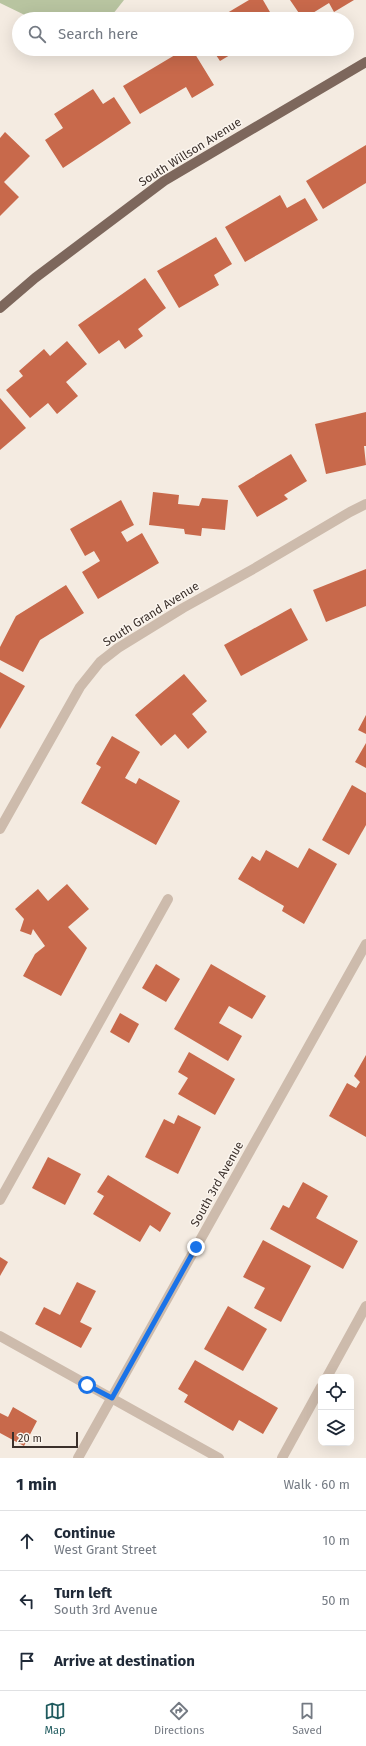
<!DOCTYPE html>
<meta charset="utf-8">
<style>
:root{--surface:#fff;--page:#f6f6f7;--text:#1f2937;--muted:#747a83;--line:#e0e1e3;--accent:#1f5a5e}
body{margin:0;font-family:"Fira Sans",sans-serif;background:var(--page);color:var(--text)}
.controls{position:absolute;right:12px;bottom:12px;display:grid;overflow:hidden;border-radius:8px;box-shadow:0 4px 16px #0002}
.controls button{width:36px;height:36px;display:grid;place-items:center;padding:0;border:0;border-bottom:1px solid var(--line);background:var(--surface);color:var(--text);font:20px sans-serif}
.scale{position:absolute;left:12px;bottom:10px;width:66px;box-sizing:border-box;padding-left:4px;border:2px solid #3b302b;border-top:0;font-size:11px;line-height:14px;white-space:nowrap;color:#3b302b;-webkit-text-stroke:3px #fbf5ee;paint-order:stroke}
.stop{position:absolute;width:12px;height:12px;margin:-9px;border:3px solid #1a73e8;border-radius:50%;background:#fff}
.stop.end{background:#1a73e8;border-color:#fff;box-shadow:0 1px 4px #0008}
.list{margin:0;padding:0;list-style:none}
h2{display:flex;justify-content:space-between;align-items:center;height:52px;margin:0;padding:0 16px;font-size:17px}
h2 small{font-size:13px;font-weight:400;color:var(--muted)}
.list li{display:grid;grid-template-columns:26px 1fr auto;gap:12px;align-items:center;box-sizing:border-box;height:60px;padding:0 16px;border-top:1px solid var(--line)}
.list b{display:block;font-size:15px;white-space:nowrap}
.list p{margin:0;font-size:13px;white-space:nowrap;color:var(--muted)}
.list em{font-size:13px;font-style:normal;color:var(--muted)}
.icon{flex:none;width:22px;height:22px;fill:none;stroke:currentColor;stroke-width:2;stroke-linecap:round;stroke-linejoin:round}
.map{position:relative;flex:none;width:366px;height:1458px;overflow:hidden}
.search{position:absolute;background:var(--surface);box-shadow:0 4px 16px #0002;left:12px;right:12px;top:12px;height:44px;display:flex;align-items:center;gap:10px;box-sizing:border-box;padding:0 14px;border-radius:22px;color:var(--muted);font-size:15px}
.sheet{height:232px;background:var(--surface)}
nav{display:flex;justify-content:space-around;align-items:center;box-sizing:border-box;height:56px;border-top:1px solid var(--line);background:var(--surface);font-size:11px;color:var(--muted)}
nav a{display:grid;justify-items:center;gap:2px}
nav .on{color:var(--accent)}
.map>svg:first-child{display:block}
.green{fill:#b8c4a0}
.building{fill:#c8694b}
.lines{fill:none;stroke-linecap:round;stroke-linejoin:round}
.minor{stroke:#cdbbac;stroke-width:10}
.major{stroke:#7d675c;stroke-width:10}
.route{stroke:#1a73e8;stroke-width:5}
.labels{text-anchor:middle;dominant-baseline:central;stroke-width:3;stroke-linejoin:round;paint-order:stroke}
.street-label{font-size:12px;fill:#3b302b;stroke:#fbf5ee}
</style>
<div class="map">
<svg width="366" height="1458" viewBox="0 0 366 1458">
<rect width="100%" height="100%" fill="#f4ebe1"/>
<!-- green -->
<polygon class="green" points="0,0 124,0 109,19 33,19 0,3"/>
<!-- building -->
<g class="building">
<polygon points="249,0 263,0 274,19 217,19"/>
<polygon points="290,0 354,0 334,12 329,3 303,19"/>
<polygon points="185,49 192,49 214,85 192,98 186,87 140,114 123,86"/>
<polygon points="212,49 240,49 220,61"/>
<polygon points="93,89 103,104 114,97 131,123 63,168 45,140 63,128 54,114"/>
<polygon points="5,132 30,156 4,182 19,197 0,216 0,138"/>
<polygon points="366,145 366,183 323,209 306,181"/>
<polygon points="280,195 287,208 305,198 318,220 245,262 225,227"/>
<polygon points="216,237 232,264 214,275 219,285 179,308 157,271"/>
<polygon points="145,278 166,308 138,329 143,336 125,349 119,340 99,354 78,325"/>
<polygon points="67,341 87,364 66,382 78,396 57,414 48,403 30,418 6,390 23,376 19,371 44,349 50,356"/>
<polygon points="0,398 26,428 0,450"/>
<polygon points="366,412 366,446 364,446 366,465 326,474 315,424"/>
<polygon points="291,454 307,481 284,495 288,499 257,517 238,486"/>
<polygon points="153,492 179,495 178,504 199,506 202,498 228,500 225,530 202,528 201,536 185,534 184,529 149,525"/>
<polygon points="121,500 134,525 121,532 127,542 142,533 159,563 98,599 82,572 100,561 94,551 85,556 70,529"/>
<polygon points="366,569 366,606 326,622 313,590"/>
<polygon points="66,585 84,613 40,640 23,672 0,660 0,647 16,616"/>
<polygon points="291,608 308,640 241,676 224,645"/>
<polygon points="0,672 25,686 0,729"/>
<polygon points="184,674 207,701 192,714 207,732 188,749 175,734 161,746 135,715"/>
<polygon points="366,715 366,734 358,730"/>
<polygon points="112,736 140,752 125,778 136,784 139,778 180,801 156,845 81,803 101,767 96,764"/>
<polygon points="366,743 366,768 355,762"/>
<polygon points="352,785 366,793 366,825 349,855 322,840"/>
<polygon points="309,848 337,864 304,924 282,911 284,906 238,879 252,856 260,861 266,850 298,868"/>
<polygon points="67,884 89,909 68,927 87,948 61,996 23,976 35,954 45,946 33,929 31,935 20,931 24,919 15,909 38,889 48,901"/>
<polygon points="156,964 180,979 166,1002 142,988"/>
<polygon points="211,964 266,996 252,1019 229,1006 219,1023 242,1036 228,1061 174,1029"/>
<polygon points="120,1013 139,1024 129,1043 110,1032"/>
<polygon points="189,1052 235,1079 215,1115 178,1094 188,1078 178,1072"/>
<polygon points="366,1055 366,1137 329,1116 347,1083 356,1088 360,1082 354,1076"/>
<polygon points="178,1115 201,1127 178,1174 145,1157 164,1119 174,1124"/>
<polygon points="48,1157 81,1174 65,1205 32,1188"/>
<polygon points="108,1175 171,1213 160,1232 150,1225 140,1242 93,1214 104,1196 97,1192"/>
<polygon points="303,1182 328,1196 316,1218 358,1241 343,1269 270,1229 283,1205 289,1208"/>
<polygon points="263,1240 311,1266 281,1322 254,1308 265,1288 243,1277"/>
<polygon points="0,1257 8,1262 0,1276"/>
<polygon points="77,1282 96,1291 80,1322 92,1328 81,1348 35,1324 44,1307 60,1315"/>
<polygon points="228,1306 267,1329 243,1371 204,1349"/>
<polygon points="195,1360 278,1408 263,1434 239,1420 233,1431 184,1402 188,1395 178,1389"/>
<polygon points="13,1407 37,1421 24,1446 0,1433 0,1413 8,1417"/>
</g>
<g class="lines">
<!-- minor -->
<g class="minor">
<polyline points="0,829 80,687 100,662 118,648 183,608 255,568 350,512 366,504"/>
<polyline points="0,1200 168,899"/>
<polyline points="0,1336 219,1458"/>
<polyline points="327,1377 366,1306"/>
<polyline points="78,1458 366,944"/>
<polyline points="282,1458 321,1387"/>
</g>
<!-- major -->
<polyline class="major" points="0,308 35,278 164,181 366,62"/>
</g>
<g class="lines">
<!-- route -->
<polyline class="route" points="87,1385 112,1398 196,1247"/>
</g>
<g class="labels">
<!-- street labels -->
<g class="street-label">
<text transform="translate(190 152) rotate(-32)">South Willson Avenue</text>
<text transform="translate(151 614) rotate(-32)">South Grand Avenue</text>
<text transform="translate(217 1184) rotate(-61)">South 3rd Avenue</text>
</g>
</g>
</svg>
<div class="controls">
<button><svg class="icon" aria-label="locate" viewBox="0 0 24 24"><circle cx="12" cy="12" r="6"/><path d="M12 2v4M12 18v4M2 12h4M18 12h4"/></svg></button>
<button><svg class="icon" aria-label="layers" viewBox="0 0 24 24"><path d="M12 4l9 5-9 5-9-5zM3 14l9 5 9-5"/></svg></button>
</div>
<div class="scale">20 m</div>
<div class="stop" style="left:87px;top:1385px"></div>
<div class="stop end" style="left:196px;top:1247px"></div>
<div class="search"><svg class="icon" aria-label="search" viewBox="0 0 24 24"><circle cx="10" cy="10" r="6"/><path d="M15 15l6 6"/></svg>Search here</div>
</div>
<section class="sheet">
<h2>1 min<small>Walk · 60 m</small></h2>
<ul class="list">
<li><svg class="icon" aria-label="ahead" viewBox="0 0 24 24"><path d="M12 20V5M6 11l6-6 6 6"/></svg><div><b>Continue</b><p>West Grant Street</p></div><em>10 m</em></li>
<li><svg class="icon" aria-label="left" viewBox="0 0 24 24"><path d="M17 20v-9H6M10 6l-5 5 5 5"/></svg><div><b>Turn left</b><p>South 3rd Avenue</p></div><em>50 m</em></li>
<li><svg class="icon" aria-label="arrive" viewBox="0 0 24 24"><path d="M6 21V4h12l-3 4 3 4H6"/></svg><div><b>Arrive at destination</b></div></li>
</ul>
</section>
<nav>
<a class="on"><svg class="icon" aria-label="map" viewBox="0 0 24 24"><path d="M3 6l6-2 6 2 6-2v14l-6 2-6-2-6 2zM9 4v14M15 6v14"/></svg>Map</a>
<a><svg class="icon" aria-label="directions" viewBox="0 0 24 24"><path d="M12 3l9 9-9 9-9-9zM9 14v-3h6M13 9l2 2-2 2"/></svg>Directions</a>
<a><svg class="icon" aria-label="saved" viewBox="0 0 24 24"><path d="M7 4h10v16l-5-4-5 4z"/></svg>Saved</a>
</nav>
